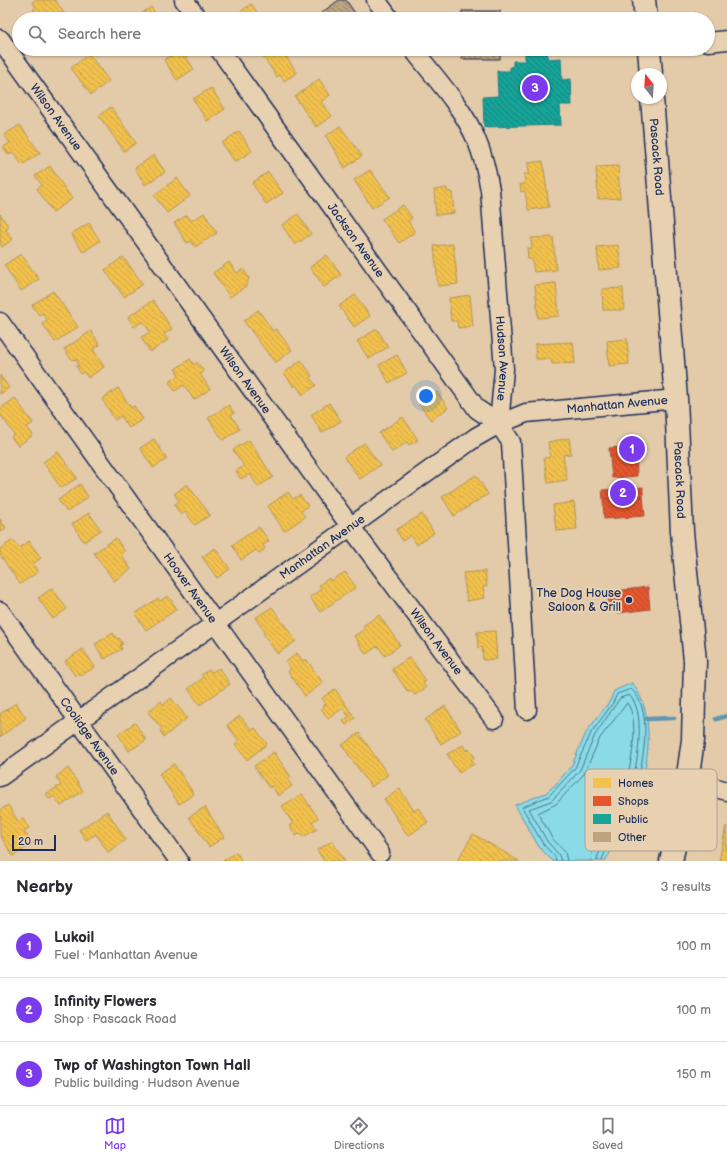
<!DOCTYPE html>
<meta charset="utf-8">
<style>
:root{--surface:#fff;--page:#f7f7f7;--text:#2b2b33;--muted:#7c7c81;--line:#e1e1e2;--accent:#7c3aed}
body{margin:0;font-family:"Balsamiq Sans",sans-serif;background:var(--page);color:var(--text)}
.compass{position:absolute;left:631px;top:68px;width:36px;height:36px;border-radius:50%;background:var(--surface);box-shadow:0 1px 3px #0004;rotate:343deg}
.scale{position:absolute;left:12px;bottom:10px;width:44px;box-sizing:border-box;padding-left:4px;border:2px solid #1b2f5e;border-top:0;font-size:11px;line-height:14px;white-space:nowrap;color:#1b2f5e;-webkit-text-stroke:3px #e8d1b1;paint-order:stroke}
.you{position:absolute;left:426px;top:396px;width:14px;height:14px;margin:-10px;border:3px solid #fff;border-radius:50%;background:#1a73e8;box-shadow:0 0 0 6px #1a73e833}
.badge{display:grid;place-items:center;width:26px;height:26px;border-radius:50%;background:var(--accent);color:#fff;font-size:13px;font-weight:700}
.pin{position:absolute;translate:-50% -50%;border:2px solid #fff;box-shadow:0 1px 4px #0006}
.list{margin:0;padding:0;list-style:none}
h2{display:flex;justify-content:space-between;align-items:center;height:52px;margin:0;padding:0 16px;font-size:17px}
h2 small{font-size:13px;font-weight:400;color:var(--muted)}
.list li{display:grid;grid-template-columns:26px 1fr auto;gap:12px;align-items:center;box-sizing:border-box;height:64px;padding:0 16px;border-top:1px solid var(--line)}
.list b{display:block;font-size:15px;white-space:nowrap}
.list p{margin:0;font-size:13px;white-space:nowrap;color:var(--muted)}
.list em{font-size:13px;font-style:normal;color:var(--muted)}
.icon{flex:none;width:22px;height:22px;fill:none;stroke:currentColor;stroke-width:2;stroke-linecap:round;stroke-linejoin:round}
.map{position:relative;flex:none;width:727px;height:861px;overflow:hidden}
.search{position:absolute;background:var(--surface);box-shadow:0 1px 3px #0004;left:12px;right:12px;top:12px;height:44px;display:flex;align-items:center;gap:10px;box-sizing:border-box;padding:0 14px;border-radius:22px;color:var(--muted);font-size:15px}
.sheet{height:244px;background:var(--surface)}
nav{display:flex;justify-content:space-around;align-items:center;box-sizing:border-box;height:56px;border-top:1px solid var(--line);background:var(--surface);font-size:11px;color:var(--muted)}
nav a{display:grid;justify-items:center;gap:2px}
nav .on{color:var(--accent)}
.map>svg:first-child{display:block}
.water{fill:#8bdbe6;stroke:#5e96b0}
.homes{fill:url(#homes-back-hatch);stroke:#b29553}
.shops{fill:url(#shops-back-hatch);stroke:#a84b3c}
.public{fill:url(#public-back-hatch);stroke:#188087}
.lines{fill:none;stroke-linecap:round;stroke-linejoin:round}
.shore{stroke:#487494;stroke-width:1}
.stream{stroke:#5e96b0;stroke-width:4.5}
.building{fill:url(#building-back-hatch);stroke:#1b2f5e}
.minor-casing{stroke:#1b2f5e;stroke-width:21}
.tertiary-casing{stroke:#1b2f5e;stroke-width:25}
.minor{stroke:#e8d1b1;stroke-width:18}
.tertiary{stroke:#e8d1b1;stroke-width:22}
.poi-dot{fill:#1b2f5e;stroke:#e8d1b1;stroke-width:1.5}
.labels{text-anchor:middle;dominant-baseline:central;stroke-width:4;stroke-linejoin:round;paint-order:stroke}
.street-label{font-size:12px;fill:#1b2f5e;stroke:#e8d1b1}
.poi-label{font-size:12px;fill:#1b2f5e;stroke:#e8d1b1;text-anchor:end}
.key{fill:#e8d1b1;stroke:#aaa098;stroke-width:1}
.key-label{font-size:11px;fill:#1b2f5e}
</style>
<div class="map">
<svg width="727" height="861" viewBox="0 0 727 861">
<defs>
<pattern id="homes-back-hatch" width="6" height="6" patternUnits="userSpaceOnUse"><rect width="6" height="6" fill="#f2c14e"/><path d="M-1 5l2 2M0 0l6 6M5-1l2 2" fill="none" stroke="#cfa646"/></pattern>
<pattern id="shops-back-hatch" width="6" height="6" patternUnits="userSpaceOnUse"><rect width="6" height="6" fill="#e4572e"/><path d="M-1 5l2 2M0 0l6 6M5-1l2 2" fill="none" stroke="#b8482a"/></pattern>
<pattern id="public-back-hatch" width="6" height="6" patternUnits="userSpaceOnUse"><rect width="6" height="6" fill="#17a398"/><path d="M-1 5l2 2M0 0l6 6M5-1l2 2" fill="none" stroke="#14857f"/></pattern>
<pattern id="building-back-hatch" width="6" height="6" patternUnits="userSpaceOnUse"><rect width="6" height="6" fill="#bfa380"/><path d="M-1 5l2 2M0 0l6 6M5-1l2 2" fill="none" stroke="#9a856c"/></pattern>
</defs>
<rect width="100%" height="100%" fill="#e3caa8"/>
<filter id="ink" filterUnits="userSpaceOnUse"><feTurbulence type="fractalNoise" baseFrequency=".025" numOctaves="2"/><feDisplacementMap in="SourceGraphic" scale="8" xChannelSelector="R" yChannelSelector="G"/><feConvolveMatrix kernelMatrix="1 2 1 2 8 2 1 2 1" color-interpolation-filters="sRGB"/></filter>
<g filter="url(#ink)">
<!-- water -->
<path class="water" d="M632,683c25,31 17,86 3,121 -8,20 -19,39 -30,57h-52l-14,-14 -24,-42 31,-12 11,-10 15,-18 15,-34 23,-30 4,-10z"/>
<!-- homes -->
<g class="homes">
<polygon points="35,0 55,0 68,19 39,19 33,10 36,7 32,2"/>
<polygon points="251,4 262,19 239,19 236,15"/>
<polygon points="151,7 159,19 135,19 135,18"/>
<polygon points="181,49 194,69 177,80 164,60"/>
<polygon points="272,49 281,49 297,73 284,81 280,75 277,77 263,56"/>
<polygon points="89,54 109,81 91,95 71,68"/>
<polygon points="319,79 330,95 321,102 332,116 316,127 295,97"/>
<polygon points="211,88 225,109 207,121 193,99"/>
<polygon points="111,107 136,143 124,151 99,116"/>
<polygon points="20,125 40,153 22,165 13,152 9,155 3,147 10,143 4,135"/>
<polygon points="340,126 362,156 345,168 326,136"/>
<polygon points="239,131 252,151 235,162 222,143"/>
<polygon points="154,155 165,172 145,185 135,168"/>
<polygon points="543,161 549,207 528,210 525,191 521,192 520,184 525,184 524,174 529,174 528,163"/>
<polygon points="50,166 72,199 53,212 37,189 42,185 35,176"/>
<polygon points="618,166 620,198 598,199 596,167"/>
<polygon points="370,170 390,197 372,208 354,180"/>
<polygon points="268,172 283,193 266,204 252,183"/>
<polygon points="177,178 190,196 167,213 154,195"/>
<polygon points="447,188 447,192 452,192 454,213 436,215 434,190"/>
<polygon points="403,205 412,218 408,221 415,232 399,243 382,219"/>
<polygon points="204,213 217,233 195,247 191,241 187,243 174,223 187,215 191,221"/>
<polygon points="0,214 9,227 6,230 13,239 2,247 0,243"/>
<polygon points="298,214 311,234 295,245 282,225"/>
<polygon points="89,223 100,241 83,252 71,234"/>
<polygon points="553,237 556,270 534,272 532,259 528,259 527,248 532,248 531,238"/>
<polygon points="453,244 458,284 438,286 434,246"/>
<polygon points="618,245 621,268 599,270 597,247"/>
<polygon points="21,254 39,279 21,291 4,265"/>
<polygon points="327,255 341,275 324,287 310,267"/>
<polygon points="123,257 143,284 124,297 105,270"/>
<polygon points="229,262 237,273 243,269 249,278 246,286 230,297 213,273"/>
<polygon points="556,283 559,316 538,318 535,285"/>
<polygon points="623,288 624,310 603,310 602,289"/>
<polygon points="53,291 78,327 55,342 42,323 47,320 42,313 39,315 32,305"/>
<polygon points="355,295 370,316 354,327 339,306"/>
<polygon points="470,295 473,326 458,328 457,321 451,321 449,298"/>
<polygon points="153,300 172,329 164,334 168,340 150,352 141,337 150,332 143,321 134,327 128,317"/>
<polygon points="258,310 273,331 276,329 292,350 275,363 244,321"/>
<polygon points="377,329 388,347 369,359 357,341"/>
<polygon points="91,331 100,345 93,349 104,367 88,378 84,372 81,374 76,366 79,366 76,359 72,360 64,349"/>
<polygon points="627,339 629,364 609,366 607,341"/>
<polygon points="573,342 575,363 552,364 551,359 536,359 535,344"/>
<polygon points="397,355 407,373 389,383 379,365"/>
<polygon points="190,359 194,365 197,362 204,372 200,374 210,389 194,400 184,385 175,391 169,382 179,375 175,369"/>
<polygon points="301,360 312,376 310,378 316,385 303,395 296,385 294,387 284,373"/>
<polygon points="0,375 9,388 0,394"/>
<polygon points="118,388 131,408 134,406 143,419 129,428 121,416 115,420 102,399"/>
<polygon points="429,389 434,395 437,392 448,408 431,420 419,404 423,400 420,396"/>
<polygon points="15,398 33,423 27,427 33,435 18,446 11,437 14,434 0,414 0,409"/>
<polygon points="329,403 341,421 322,433 311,415"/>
<polygon points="229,405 234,413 231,415 240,429 223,440 208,418"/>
<polygon points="403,417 418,440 409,445 407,442 392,452 379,433"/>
<polygon points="569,438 571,454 563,455 567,480 548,483 544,458 550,457 548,442"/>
<polygon points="154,439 167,459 153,468 140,448"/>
<polygon points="249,440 273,477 258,487 250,474 241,479 236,471 244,466 233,450"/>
<polygon points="364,443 380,465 360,479 344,457"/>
<polygon points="58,452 77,478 61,488 43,462"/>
<polygon points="476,475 488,494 454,516 442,497"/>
<polygon points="80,484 88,497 67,512 58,500"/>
<polygon points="187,484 210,515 195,525 185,512 181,515 174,505 179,501 174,494"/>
<polygon points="288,492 293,499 300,495 308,506 301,511 305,517 284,531 268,506"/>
<polygon points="574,502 577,529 556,531 553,505"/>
<polygon points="89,513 101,530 84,542 72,524"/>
<polygon points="422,514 434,533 417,545 411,535 403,541 396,530"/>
<polygon points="0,519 6,528 0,532"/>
<polygon points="259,527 269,541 263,545 265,549 259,553 256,550 241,560 232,545"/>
<polygon points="116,538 125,552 121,555 131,569 114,581 94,553"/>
<polygon points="13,540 19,548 29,541 41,558 33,564 38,572 20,584 0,555 0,549"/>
<polygon points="215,548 230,569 217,578 202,557"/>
<polygon points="485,571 487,586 483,587 485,598 467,601 463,573"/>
<polygon points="345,572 356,587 320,612 310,597 321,589 319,585 329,578 331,581"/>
<polygon points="52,588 67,609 53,619 38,598"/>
<polygon points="168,596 177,609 146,630 135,614 158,598 160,601"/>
<polygon points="272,607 296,641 277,654 263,633 265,632 255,618"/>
<polygon points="379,615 400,645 385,656 378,646 366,654 354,636 365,629 363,626"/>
<polygon points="495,631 497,659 483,660 482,647 478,648 477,632"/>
<polygon points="113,633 117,639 119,638 123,644 120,645 122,649 104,659 95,644"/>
<polygon points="83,649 95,667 81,676 79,673 75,676 65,661"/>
<polygon points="297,653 303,661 306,659 323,683 305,696 288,671 291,669 286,662"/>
<polygon points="410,657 426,681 423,683 426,688 415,695 411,691 408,692 392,669"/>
<polygon points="219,668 230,684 200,705 188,689 203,678 201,675 209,670 212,672"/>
<polygon points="335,689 355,718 346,725 343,721 349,717 343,708 328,719 321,708 326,704 322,698"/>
<polygon points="171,698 187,718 164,737 160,731 162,729 148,712 161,701 163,705"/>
<polygon points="16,703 26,718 0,737 0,714"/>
<polygon points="445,706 461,731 441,744 425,720"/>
<polygon points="240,716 252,730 255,728 267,744 247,760 235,744 239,741 227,725"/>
<polygon points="135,723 146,740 129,751 118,734"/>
<polygon points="359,733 388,775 371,787 342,745"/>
<polygon points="463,745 466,751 469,749 475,757 471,759 474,764 459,773 447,754"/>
<polygon points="274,752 291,777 288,780 292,786 278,796 272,786 269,788 254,766"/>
<polygon points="174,764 194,794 179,804 159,774"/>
<polygon points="68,768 83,791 61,806 54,796 50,799 46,794 61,785 56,777"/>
<polygon points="400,789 414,811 418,808 428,822 408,836 384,799"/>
<polygon points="302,794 318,818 312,822 317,829 303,837 301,833 296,836 290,826 293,824 282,806"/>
<polygon points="8,805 18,821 23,818 29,828 24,831 32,844 13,856 0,835 0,810"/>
<polygon points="205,807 224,837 209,847 189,817"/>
<polygon points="107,811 126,840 108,852 96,834 86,840 79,830"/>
<polygon points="726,826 727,861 719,861"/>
<polygon points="473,834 519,861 457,861"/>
<polygon points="332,841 345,861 324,861 317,850"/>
<polygon points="236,852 242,861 223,861"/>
</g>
<!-- shops -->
<g class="shops">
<polygon points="636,446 637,476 612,478 609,448"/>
<polygon points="643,487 643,496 603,499 602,490"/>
<polygon points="643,496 645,516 604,519 603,499"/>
<polygon points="648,587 650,609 618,613 617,603 609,604 608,598 616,597 615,591"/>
</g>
<!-- public -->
<polygon class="public" points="525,50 547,50 548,59 561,58 562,80 571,79 572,105 560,105 561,125 484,127 483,97 498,96 497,71 510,71 510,67 513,66 513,61 525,61"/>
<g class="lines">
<!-- shore -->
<g class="shore">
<path d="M556,861l-1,-4 -12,-13 -21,-37 27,-11 26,-28 16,-35 22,-30 4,-9 14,-5c29,26 6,105 -9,134 -5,10 -19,28 -20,38"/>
<path d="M561,861l-2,-6 -12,-14 -18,-32 22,-8 12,-12 17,-19 15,-35 25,-37 9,-3c20,17 6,84 -2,106 -8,19 -19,37 -29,54l-1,6"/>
<path d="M567,861l-2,-9 -13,-14 -14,-25 18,-9 28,-30 16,-36 27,-35c15,19 2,74 -6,95 -6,19 -18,37 -29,54l-1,9"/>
</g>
<!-- stream -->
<g class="stream">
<polyline points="647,719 674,718"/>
<polyline points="716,719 727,716"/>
</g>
</g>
<!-- building -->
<g class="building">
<polygon points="339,0 346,0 355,13 350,17 352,19 326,19 321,13"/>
<rect x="462" y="11" width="38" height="8"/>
<rect x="462" y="49" width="38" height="10"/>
</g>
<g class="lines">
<!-- minor casing -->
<g class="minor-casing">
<g id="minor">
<polyline points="184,0 198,19"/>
<polyline points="376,0 390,19"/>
<path id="s1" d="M0,39l350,487 144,193"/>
<polyline points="708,42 727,40"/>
<path id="s2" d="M219,49l258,360 22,15"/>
<path id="s3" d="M413,49c22,29 49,57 63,90 7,16 11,33 14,51l14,179 -5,55 12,18 16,268"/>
<path id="s4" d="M0,322l380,531"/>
<path id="s5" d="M0,611l179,250"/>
<path id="s6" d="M0,777l476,-340 23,-13 27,-11 150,-14"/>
<polyline points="688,780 727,791"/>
</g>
</g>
<!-- tertiary casing -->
<g class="tertiary-casing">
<g id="tertiary">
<polyline points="644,0 646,19"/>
<polyline points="649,49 651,74"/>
<path id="s7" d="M652,98l24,301 6,133 13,129 -2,79 -8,56 -14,65"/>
</g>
</g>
<!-- minor -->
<use href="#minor" class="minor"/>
<!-- tertiary -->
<use href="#tertiary" class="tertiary"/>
</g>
</g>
<!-- markers -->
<circle class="poi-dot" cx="629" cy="600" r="4"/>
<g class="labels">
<!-- street labels -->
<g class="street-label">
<text stroke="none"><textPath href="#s1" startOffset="96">Wilson Avenue</textPath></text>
<text stroke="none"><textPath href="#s7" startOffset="59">Pascack Road</textPath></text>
<text stroke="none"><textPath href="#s2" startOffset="235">Jackson Avenue</textPath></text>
<text stroke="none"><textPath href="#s3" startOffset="332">Hudson Avenue</textPath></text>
<text stroke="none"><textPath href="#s1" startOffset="420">Wilson Avenue</textPath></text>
<text stroke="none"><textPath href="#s6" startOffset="732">Manhattan Avenue</textPath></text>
<text stroke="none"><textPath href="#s7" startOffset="383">Pascack Road</textPath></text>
<text stroke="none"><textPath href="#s6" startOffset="396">Manhattan Avenue</textPath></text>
<text stroke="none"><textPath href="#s4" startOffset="327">Hoover Avenue</textPath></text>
<text stroke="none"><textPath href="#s1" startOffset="744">Wilson Avenue</textPath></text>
<text stroke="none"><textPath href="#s5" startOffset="154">Coolidge Avenue</textPath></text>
</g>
<!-- poi labels -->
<g class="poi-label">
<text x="621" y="593">The Dog House<tspan x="621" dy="14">Saloon &amp; Grill</tspan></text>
</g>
</g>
<!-- legend -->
<rect x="585" y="769" width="132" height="82" rx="6" class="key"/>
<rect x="593" y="778" width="18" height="10" fill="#f2c14e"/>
<rect x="593" y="796" width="18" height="10" fill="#e4572e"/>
<rect x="593" y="814" width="18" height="10" fill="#17a398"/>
<rect x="593" y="832" width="18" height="10" fill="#bfa380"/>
<g class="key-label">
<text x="618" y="787">Homes</text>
<text x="618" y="805">Shops</text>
<text x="618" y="823">Public</text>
<text x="618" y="841">Other</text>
</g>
</svg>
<svg class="compass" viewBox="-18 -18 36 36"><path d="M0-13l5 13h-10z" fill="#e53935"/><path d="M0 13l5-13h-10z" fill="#7c7c81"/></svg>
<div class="scale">20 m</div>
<div class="you"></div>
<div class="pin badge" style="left:632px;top:449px">1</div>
<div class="pin badge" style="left:623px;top:493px">2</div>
<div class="pin badge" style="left:535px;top:88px">3</div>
<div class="search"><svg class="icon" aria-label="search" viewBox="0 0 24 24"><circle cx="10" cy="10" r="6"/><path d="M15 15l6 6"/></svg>Search here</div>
</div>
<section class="sheet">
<h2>Nearby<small>3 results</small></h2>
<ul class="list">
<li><span class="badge">1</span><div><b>Lukoil</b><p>Fuel · Manhattan Avenue</p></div><em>100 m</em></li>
<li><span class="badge">2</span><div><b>Infinity Flowers</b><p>Shop · Pascack Road</p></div><em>100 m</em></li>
<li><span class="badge">3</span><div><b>Twp of Washington Town Hall</b><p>Public building · Hudson Avenue</p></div><em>150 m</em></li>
</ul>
</section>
<nav>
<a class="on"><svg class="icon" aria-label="map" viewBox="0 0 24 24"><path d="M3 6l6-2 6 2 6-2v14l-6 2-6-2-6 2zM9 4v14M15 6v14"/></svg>Map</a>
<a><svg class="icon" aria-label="directions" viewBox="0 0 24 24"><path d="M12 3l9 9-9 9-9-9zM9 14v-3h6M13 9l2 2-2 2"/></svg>Directions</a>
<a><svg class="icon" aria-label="saved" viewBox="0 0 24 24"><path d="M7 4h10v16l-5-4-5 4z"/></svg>Saved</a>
</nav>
